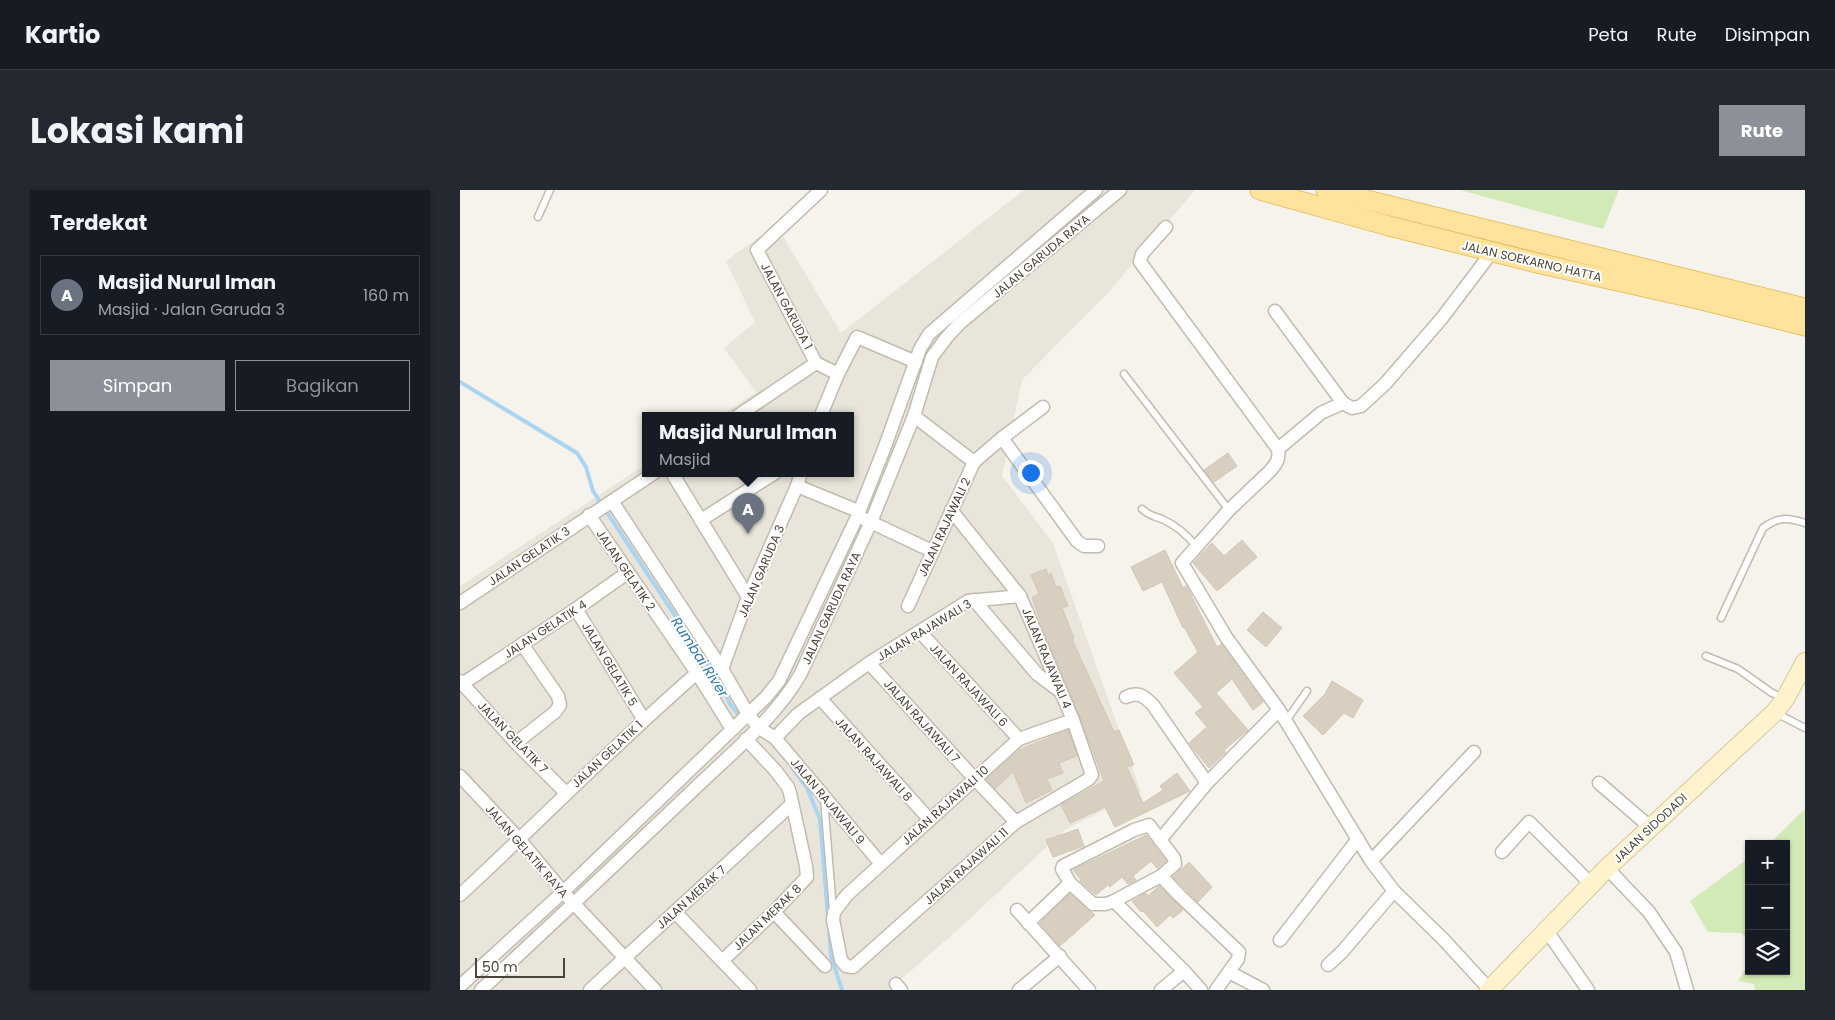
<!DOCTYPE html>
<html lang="id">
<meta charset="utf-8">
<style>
:root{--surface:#171b24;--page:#242831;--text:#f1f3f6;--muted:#9ea1a6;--line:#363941;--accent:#8c9099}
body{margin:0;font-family:Poppins,sans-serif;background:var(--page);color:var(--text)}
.controls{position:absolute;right:15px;bottom:15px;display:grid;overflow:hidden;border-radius:0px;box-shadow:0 1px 4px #0004}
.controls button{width:45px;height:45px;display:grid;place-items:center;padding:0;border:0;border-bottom:1px solid var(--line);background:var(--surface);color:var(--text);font:25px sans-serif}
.scale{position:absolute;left:15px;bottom:12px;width:90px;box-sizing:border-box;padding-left:5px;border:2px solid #4b4439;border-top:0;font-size:14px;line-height:18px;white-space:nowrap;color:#4b4439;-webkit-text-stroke:4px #fff;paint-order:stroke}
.you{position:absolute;left:570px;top:282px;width:18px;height:18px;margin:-12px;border:4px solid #fff;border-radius:50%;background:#1a73e8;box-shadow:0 0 0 8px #1a73e833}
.badge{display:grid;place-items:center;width:32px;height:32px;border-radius:50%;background:var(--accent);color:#fff;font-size:16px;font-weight:700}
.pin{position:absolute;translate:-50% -41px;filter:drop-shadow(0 1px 2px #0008)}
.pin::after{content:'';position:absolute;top:26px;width:18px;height:15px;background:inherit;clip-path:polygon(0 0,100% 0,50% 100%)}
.popup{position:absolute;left:182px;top:222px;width:212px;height:65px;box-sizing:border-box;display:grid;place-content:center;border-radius:0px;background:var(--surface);filter:drop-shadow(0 1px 4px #0005);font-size:16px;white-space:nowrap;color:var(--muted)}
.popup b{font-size:19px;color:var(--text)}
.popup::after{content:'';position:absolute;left:50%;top:100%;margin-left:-10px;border:10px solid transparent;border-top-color:var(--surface)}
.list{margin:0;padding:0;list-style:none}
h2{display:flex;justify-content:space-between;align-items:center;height:65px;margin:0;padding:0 20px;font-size:21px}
h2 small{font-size:16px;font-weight:400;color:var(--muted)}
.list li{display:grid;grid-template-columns:32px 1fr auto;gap:15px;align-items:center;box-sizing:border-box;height:80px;margin:0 10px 10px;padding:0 10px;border:1px solid var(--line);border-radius:0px}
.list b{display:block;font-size:19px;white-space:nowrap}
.list p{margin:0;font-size:16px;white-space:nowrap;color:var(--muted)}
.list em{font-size:16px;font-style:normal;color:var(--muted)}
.actions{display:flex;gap:10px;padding:15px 20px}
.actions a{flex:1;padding:11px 0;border:1px solid var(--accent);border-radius:0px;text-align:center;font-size:18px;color:var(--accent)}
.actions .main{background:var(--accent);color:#fff}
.icon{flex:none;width:28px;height:28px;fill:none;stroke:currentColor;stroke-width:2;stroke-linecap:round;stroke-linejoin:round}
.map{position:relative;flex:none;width:1345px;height:800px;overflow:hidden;border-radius:0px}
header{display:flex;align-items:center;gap:30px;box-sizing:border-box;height:70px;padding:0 25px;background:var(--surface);border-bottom:1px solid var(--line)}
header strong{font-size:24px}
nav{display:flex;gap:28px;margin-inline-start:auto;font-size:18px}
.intro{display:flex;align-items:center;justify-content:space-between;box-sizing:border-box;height:120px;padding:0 30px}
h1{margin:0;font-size:35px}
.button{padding:12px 22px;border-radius:0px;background:var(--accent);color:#fff;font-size:18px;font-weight:700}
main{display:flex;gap:30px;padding:0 30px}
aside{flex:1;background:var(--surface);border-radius:0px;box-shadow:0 1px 4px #0004}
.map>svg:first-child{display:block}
.residential{fill:#eae5da}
.green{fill:#d2eab5}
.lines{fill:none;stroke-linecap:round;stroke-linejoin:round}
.stream{stroke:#a9d4f2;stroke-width:4}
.building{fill:#d8cfc1;stroke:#d3c7b4}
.lane-casing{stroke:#c2bbae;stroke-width:9}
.street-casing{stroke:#c2bbae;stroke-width:15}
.secondary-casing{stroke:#d6c79b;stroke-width:20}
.primary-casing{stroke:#e6c16a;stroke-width:21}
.lane{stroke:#fff;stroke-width:6}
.street{stroke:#fff;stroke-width:12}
.secondary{stroke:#fff3cd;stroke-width:18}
.primary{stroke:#ffe39c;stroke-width:19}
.labels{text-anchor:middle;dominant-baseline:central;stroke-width:4;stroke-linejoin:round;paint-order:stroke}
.street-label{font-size:12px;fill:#4b4439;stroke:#fff}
.water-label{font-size:14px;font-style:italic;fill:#2e7ab2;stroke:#fff}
</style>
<header>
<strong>Kartio</strong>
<nav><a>Peta</a><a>Rute</a><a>Disimpan</a></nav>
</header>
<div class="intro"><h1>Lokasi kami</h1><a class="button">Rute</a></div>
<main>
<aside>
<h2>Terdekat<small></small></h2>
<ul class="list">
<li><span class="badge" style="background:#6b7280">A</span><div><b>Masjid Nurul Iman</b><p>Masjid · Jalan Garuda 3</p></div><em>160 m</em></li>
</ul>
<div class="actions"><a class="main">Simpan</a><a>Bagikan</a></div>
</aside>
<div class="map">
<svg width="1345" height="800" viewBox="0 0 1345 800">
<rect width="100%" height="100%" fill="#f6f3ec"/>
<!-- residential -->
<polygon class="residential" points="564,0 735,0 647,104 562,190 542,286 593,353 681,602 606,639 501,737 429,800 0,800 0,396 185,275 186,283 390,283 390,225 261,225 296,202 264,158 295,132 266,71 316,35 381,143"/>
<!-- green -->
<g class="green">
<polygon points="1000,0 1159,0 1143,39"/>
<polygon points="1345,619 1345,800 1295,800 1294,794 1278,791 1289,773 1289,781 1326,781 1326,654 1309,654"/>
<polygon points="1289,668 1289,754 1282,743 1248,742 1230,711"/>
</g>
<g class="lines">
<!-- stream -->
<g class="stream">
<polyline points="0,192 117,263 126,277 133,301 262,497 270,514 280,527"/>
<polyline points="332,577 347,598 360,629 368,727"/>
<polyline points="369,739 371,766 382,800"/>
</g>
</g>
<!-- building -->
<g class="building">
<polygon points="768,263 777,276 754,292 744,280"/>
<polygon points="782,350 797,367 757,401 733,373 752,353 764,366"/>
<polygon points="705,360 723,398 726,396 728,399 757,457 761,454 803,512 793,520 772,489 756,503 788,540 764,560 766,562 749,578 729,553 747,537 735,523 743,517 714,483 738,462 724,437 723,438 702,392 683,401 671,377"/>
<polygon points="586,379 588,385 591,383 596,397 600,396 608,416 602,418 614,448 612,449 654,542 659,540 674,575 667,577 683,613 703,600 700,596 717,583 730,601 655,637 645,617 610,633 601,615 644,591 620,527 582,436 572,407 579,404 571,385"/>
<polygon points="803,422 822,438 806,457 787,440"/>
<polygon points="872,491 903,510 893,528 884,523 863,545 843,526 865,504"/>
<polygon points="608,540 617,566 599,573 603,583 587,589 592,600 566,613 553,582 535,599 527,589 559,560"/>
<polygon points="618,639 624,656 593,667 586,650"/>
<polygon points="686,645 706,671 697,678 691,671 673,686 676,690 668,694 662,687 650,697 648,695 636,705 620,691 621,690 613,680"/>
<polygon points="729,672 752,697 738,712 713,687"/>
<polygon points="699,696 723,720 713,728 710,725 697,737 683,721 681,722 672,711 686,703 688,706"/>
<polygon points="610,704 635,725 600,756 580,733"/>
</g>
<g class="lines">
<!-- lane casing -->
<g class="lane-casing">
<g id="lane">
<polyline points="78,27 90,0"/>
<polyline points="664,184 769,320"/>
<path d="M682,319c7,7 13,7 22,11 13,6 23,15 32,26"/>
<path d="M1261,428l42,-90c15,-11 24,-11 42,-5"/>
<polyline points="1246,466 1278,479 1312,503 1324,508"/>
<polyline points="1316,523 1345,538"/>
<polyline points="826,531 847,501"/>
<polyline points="364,609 373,721"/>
</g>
</g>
<!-- street casing -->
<g class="street-casing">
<g id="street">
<path d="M706,37l-24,27 -2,8 138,187c2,10 -2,15 -8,22l-41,39 -47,53 44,74 53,73 92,151 23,30 50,49 46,50"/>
<polyline points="815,121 883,213 892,218 901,216 925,194 982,128 1032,62"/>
<polyline points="356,173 297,60 361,0"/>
<polyline points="356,173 378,184"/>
<polyline points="279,225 356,173"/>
<polyline points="361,225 378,184 397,147 456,172"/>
<polyline points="542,248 617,351 624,356 638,356"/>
<polyline points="818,259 861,223 883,213"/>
<polyline points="514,272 542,248 583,217"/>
<polyline points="212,283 288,407"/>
<polyline points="337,296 398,321"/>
<polyline points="152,311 262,479 288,524 298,537 315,548 421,674"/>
<polyline points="491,320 560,406 613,530 632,585 629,589 556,632 393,777 386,776 381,770 373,730 374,722 387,705 559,549 613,530"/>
<polyline points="129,325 237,483 272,539"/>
<polyline points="404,329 472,361"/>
<polyline points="241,330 315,283"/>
<polyline points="514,410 577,484 601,502"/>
<polyline points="0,413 194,283"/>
<polyline points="448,416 514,272 454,226"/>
<polyline points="116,419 184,530"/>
<polyline points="460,442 559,549"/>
<polyline points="409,473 514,588 556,632"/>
<polyline points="262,479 288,407 337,296 341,283"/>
<polyline points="0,491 56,553 106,603"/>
<polyline points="2,494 116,419 167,383"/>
<path d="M666,507c12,-6 18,-1 27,8l54,78"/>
<polyline points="360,508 469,629"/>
<polyline points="315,548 338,524 409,473 508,411 560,406"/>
<polyline points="56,553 95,522 100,515 98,506 62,454"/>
<polyline points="0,586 60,650 103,702 195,800"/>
<polyline points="1139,593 1190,637"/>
<polyline points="700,650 747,593 819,520"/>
<polyline points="1042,662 1069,632 1131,694"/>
<polyline points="911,671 1014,562"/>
<polyline points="1147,678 1189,722 1216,762 1227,800"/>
<polyline points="701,686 720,706 779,762 778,769 756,800"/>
<polyline points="610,693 633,714 646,714 654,711"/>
<path d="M0,705c80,-74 155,-151 237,-222"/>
<polyline points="557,720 629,800"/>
<polyline points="215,722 290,800"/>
<polyline points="314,722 365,776"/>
<polyline points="568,733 610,693 602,679 603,676 674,640 689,635 714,668 715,674 701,686 654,711 724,781 701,800"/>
<polyline points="1087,741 1128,800"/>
<polyline points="820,750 898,649"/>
<polyline points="262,771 314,722 347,687 346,676 330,603 328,597 315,580 286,549"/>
<polyline points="868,775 882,762 934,701"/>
<polyline points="724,781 741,800"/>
<polyline points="769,782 803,800"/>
<polyline points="436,794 441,800"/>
<polyline points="0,796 103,702 306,507 319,491 397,327 424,259 460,159 469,144 636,0"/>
<path d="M21,800c70,-65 140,-131 209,-197 38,-37 83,-72 110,-118l71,-153 43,-106 18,-59 15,-20 13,-14 160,-133"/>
<polyline points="130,800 332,614"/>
<polyline points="559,800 600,766"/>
</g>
</g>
<!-- secondary casing -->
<g class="secondary-casing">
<polyline id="secondary" points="1029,800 1147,678 1315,522 1325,509 1345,472"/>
</g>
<!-- primary casing -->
<g class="primary-casing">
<g id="primary">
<polyline points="800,0 929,36 1077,73 1242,110 1345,136"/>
<polyline points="866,0 1345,118"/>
</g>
</g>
<!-- lane -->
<use href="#lane" class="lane"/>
<!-- street -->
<use href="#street" class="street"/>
<!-- secondary -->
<use href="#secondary" class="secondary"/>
<!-- primary -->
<use href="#primary" class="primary"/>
</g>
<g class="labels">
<!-- street labels -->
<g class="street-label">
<text transform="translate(581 66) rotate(-40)">JALAN GARUDA RAYA</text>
<text transform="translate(1072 71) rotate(13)">JALAN SOEKARNO HATTA</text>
<text transform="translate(327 116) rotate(62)">JALAN GARUDA 1</text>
<text transform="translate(484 337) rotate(-65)">JALAN RAJAWALI 2</text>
<text transform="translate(69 366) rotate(-34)">JALAN GELATIK 3</text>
<text transform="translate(166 380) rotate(56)">JALAN GELATIK 2</text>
<text transform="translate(301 381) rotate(-67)">JALAN GARUDA 3</text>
<text transform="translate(371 418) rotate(-65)">JALAN GARUDA RAYA</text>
<text transform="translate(85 439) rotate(-33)">JALAN GELATIK 4</text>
<text transform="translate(464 440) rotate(-31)">JALAN RAJAWALI 3</text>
<text transform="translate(587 468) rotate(67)">JALAN RAJAWALI 4</text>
<text transform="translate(150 474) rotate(59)">JALAN GELATIK 5</text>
<text transform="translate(509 495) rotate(47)">JALAN RAJAWALI 6</text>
<text transform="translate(462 531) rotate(48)">JALAN RAJAWALI 7</text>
<text transform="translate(53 547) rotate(46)">JALAN GELATIK 7</text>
<text transform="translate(147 564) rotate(-43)">JALAN GELATIK 1</text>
<text transform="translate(414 569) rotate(48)">JALAN RAJAWALI 8</text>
<text transform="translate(368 611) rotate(50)">JALAN RAJAWALI 9</text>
<text transform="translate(485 615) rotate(-42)">JALAN RAJAWALI 10</text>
<text transform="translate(1190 638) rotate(-43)">JALAN SIDODADI</text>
<text transform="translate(67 661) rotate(49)">JALAN GELATIK RAYA</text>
<text transform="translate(506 676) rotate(-42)">JALAN RAJAWALI 11</text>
<text transform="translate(231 707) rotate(-42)">JALAN MERAK 7</text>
<text transform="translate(307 727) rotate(-44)">JALAN MERAK 8</text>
</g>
<!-- water labels -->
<g class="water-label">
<text transform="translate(240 467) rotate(57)">Rumbai River</text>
</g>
</g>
</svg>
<div class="controls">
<button>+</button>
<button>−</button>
<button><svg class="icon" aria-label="layers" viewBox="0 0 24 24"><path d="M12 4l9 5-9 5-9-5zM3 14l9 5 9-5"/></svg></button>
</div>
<div class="scale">50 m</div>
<div class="you"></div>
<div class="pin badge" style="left:288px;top:344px;background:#6b7280">A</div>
<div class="popup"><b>Masjid Nurul Iman</b>Masjid</div>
</div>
</main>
